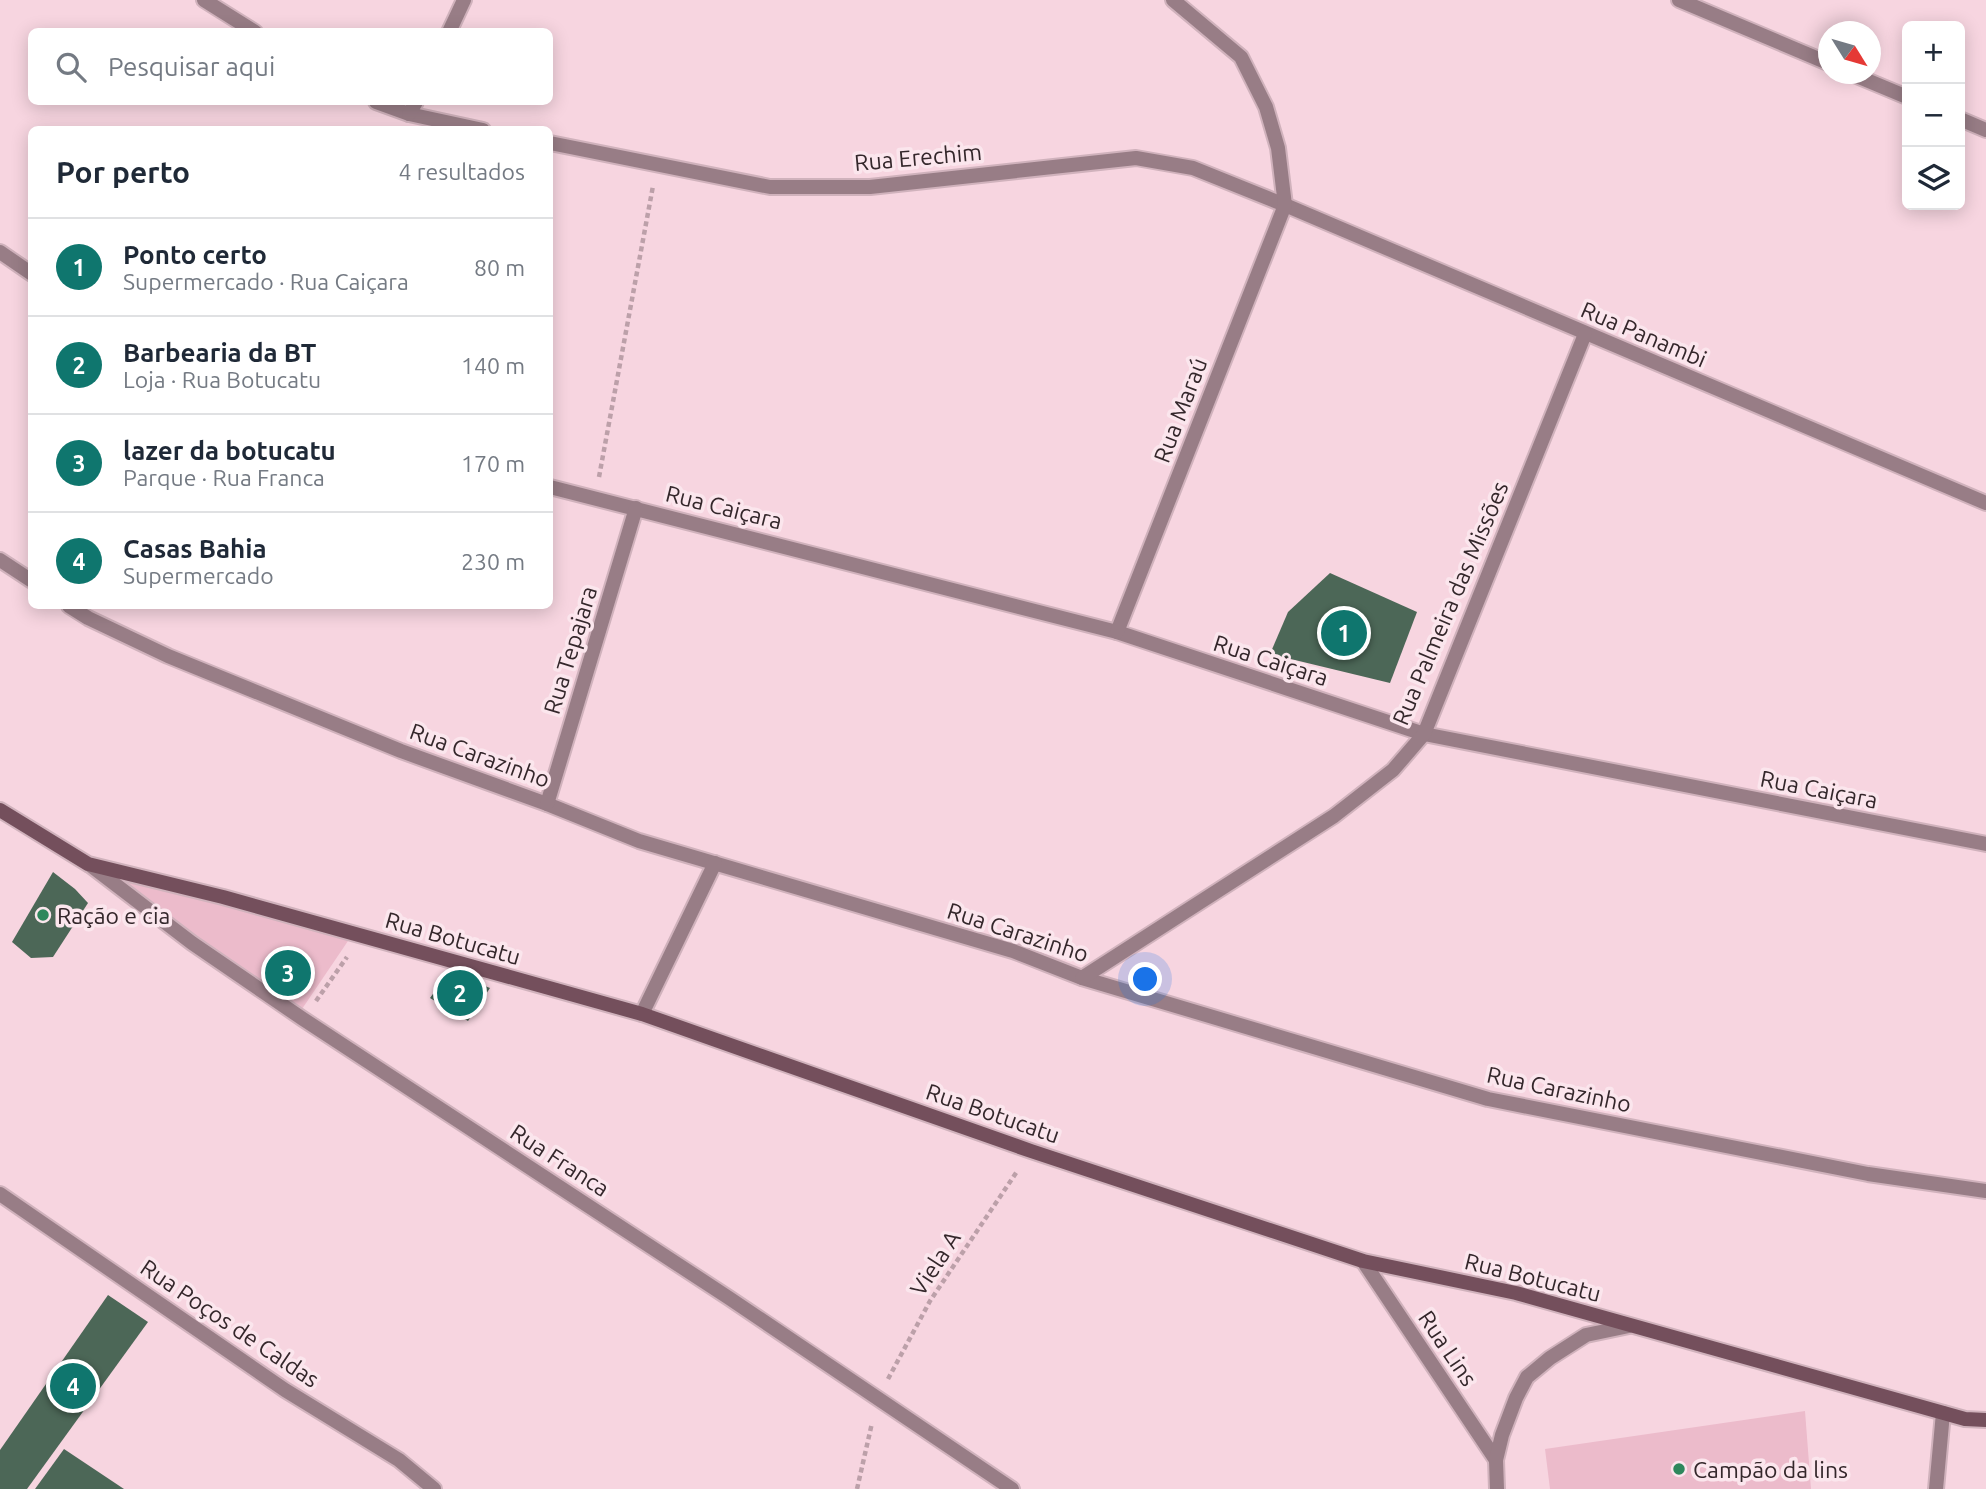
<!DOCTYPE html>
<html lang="pt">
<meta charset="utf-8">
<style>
:root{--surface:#fff;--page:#f6f6f7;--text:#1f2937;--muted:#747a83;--line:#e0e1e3;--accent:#0f766e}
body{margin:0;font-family:Ubuntu,sans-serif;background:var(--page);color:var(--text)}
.controls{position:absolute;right:21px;top:21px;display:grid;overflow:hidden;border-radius:10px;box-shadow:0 4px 18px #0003}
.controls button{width:63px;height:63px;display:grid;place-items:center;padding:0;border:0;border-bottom:2px solid var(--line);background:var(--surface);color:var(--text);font:35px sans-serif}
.compass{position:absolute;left:1818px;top:21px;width:63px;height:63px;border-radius:50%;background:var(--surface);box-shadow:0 4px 18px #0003;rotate:127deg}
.you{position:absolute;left:1146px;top:980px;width:24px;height:24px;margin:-18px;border:5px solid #fff;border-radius:50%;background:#1a73e8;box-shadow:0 0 0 10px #1a73e833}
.badge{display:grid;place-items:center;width:46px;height:46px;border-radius:50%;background:var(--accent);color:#fff;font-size:23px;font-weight:700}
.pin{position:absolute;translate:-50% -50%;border:4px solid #fff;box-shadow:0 2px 7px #0006}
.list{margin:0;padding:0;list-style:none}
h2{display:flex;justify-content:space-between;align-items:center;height:91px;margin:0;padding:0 28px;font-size:30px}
h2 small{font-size:23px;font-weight:400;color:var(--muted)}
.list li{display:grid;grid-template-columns:46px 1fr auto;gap:21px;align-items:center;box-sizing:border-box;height:98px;padding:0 28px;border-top:2px solid var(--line)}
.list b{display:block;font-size:26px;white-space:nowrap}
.list p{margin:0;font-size:23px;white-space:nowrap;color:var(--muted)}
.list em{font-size:23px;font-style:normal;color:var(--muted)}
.icon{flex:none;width:38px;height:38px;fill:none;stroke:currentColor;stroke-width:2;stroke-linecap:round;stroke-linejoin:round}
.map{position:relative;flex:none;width:1986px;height:1489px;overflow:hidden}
.search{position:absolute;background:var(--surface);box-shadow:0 4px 18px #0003;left:28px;top:28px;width:525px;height:77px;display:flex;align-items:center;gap:18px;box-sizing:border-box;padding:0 24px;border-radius:10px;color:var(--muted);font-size:26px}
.panel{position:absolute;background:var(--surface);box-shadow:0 4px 18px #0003;left:28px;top:126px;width:525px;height:483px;border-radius:10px}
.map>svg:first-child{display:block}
.green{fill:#ecbbcb}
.building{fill:#4c6757}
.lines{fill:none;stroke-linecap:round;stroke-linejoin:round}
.street-casing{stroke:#d0b2bc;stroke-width:18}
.secondary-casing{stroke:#d0b2bc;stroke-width:18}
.path{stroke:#bca0a9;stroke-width:4.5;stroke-dasharray:5 3.5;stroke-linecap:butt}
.street{stroke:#987d86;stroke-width:14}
.secondary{stroke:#744f5c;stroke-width:14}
.poi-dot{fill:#2e875c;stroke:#fbe6ed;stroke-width:2.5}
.labels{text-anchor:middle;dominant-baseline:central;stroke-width:7;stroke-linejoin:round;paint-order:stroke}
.street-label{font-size:23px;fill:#34272b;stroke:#fbe6ed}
.poi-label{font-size:23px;fill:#34272b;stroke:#fbe6ed;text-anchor:start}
</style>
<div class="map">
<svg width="1986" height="1489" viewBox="0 0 1986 1489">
<rect width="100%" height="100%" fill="#f7d5e0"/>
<!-- green -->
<g class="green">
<polygon points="128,873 350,938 302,1009 104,876"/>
<polygon points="1805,1411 1811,1489 1550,1489 1545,1449"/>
</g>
<!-- building -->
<g class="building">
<polygon points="1330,573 1417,612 1390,683 1270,654 1288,612"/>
<polygon points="53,872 75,889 88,903 53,957 31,958 12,942"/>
<polygon points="449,972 490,988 468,1021 430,998"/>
<polygon points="108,1295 148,1322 27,1489 0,1489 0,1450"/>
<polygon points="64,1449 124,1489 35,1489"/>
</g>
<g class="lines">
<!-- street casing -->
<g class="street-casing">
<g id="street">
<polyline points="204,0 255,32"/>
<polyline points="1679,0 1828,63"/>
<polyline points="449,32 464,0"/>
<polyline points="1852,74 1907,97"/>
<polyline points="376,102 409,114 483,130"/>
<polyline points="409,114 416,102"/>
<polyline points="1960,119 1986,130"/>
<polyline points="550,143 770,187 870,187 1136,158 1193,168 1285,205 1986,503"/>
<polyline points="0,252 32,274"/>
<polyline points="550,487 1117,632 1424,734 1986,844"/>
<polyline points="0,560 32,581"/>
<polyline points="69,606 88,618 168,656 401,751 547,804 639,841 1013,951 1082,978 1488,1099 1868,1174 1986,1191"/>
<polyline points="1117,632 1285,205 1278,148 1266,107 1241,57 1173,0"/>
<polyline points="547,804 636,508"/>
<polyline points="90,865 192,943 303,1019 729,1298 1012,1489"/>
<polyline points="1082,978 1334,816 1393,770 1424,734 1585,334"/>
<polyline points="642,1014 715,863"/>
<polyline points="0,1194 285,1390 399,1460 434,1489"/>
<polyline points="1363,1261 1496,1460"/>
<polyline points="1497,1489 1496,1460 1502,1435 1516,1398 1527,1377 1550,1358 1586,1335 1629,1326"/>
<polyline points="1936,1489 1943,1413"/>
</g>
</g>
<!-- secondary casing -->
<g class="secondary-casing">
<polyline id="secondary" points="0,810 88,864 223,897 642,1014 1031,1151 1363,1261 1516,1293 1965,1419 1986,1420"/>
</g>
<!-- path -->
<g class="path">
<polyline points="599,477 653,186"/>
<polyline points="316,1001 347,957"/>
<polyline points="888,1379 930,1301 1018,1170"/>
<polyline points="857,1489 872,1423"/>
</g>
<!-- street -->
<use href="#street" class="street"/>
<!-- secondary -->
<use href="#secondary" class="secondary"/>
</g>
<!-- markers -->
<g class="poi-dot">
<circle cx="43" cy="915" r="7"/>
<circle cx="1679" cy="1469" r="7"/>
</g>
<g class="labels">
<!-- street labels -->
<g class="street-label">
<text transform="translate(918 157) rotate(-5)">Rua Erechim</text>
<text transform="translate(1644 334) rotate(23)">Rua Panambi</text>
<text transform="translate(1180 410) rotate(-69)">Rua Maraú</text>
<text transform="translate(724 507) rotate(14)">Rua Caiçara</text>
<text transform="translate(1450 603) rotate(-67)">Rua Palmeira das Missões</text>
<text transform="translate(570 650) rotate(-73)">Rua Tepajara</text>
<text transform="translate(1271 660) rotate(18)">Rua Caiçara</text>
<text transform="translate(480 755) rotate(20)">Rua Carazinho</text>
<text transform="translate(1819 789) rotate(11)">Rua Caiçara</text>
<text transform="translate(1018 932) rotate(18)">Rua Carazinho</text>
<text transform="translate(453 938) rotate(16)">Rua Botucatu</text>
<text transform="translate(1559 1089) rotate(12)">Rua Carazinho</text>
<text transform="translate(993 1113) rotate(19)">Rua Botucatu</text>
<text transform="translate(560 1160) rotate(33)">Rua Franca</text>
<text transform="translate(935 1263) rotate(-57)">Viela A</text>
<text transform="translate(1533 1277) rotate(14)">Rua Botucatu</text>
<text transform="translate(230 1323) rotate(34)">Rua Poços de Caldas</text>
<text transform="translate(1448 1348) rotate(56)">Rua Lins</text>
</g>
<!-- poi labels -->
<g class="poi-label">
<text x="57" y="915">Ração e cia</text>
<text x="1693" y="1469">Campão da lins</text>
</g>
</g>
</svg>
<div class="controls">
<button>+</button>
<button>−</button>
<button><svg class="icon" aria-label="layers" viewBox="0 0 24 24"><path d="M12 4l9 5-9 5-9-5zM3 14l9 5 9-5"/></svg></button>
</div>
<svg class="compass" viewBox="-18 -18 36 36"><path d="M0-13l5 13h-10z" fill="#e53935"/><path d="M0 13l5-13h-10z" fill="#747a83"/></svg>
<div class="you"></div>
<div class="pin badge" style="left:1344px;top:633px">1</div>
<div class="pin badge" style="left:460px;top:993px">2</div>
<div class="pin badge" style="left:288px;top:973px">3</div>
<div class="pin badge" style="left:73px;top:1386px">4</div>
<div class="search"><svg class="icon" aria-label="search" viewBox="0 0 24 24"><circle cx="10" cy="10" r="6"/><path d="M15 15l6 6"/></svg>Pesquisar aqui</div>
<section class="panel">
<h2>Por perto<small>4 resultados</small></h2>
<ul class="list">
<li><span class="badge">1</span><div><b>Ponto certo</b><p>Supermercado · Rua Caiçara</p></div><em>80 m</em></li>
<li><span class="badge">2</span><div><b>Barbearia da BT</b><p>Loja · Rua Botucatu</p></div><em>140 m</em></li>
<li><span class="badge">3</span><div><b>lazer da botucatu</b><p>Parque · Rua Franca</p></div><em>170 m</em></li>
<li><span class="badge">4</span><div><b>Casas Bahia</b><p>Supermercado</p></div><em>230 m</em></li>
</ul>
</section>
</div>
